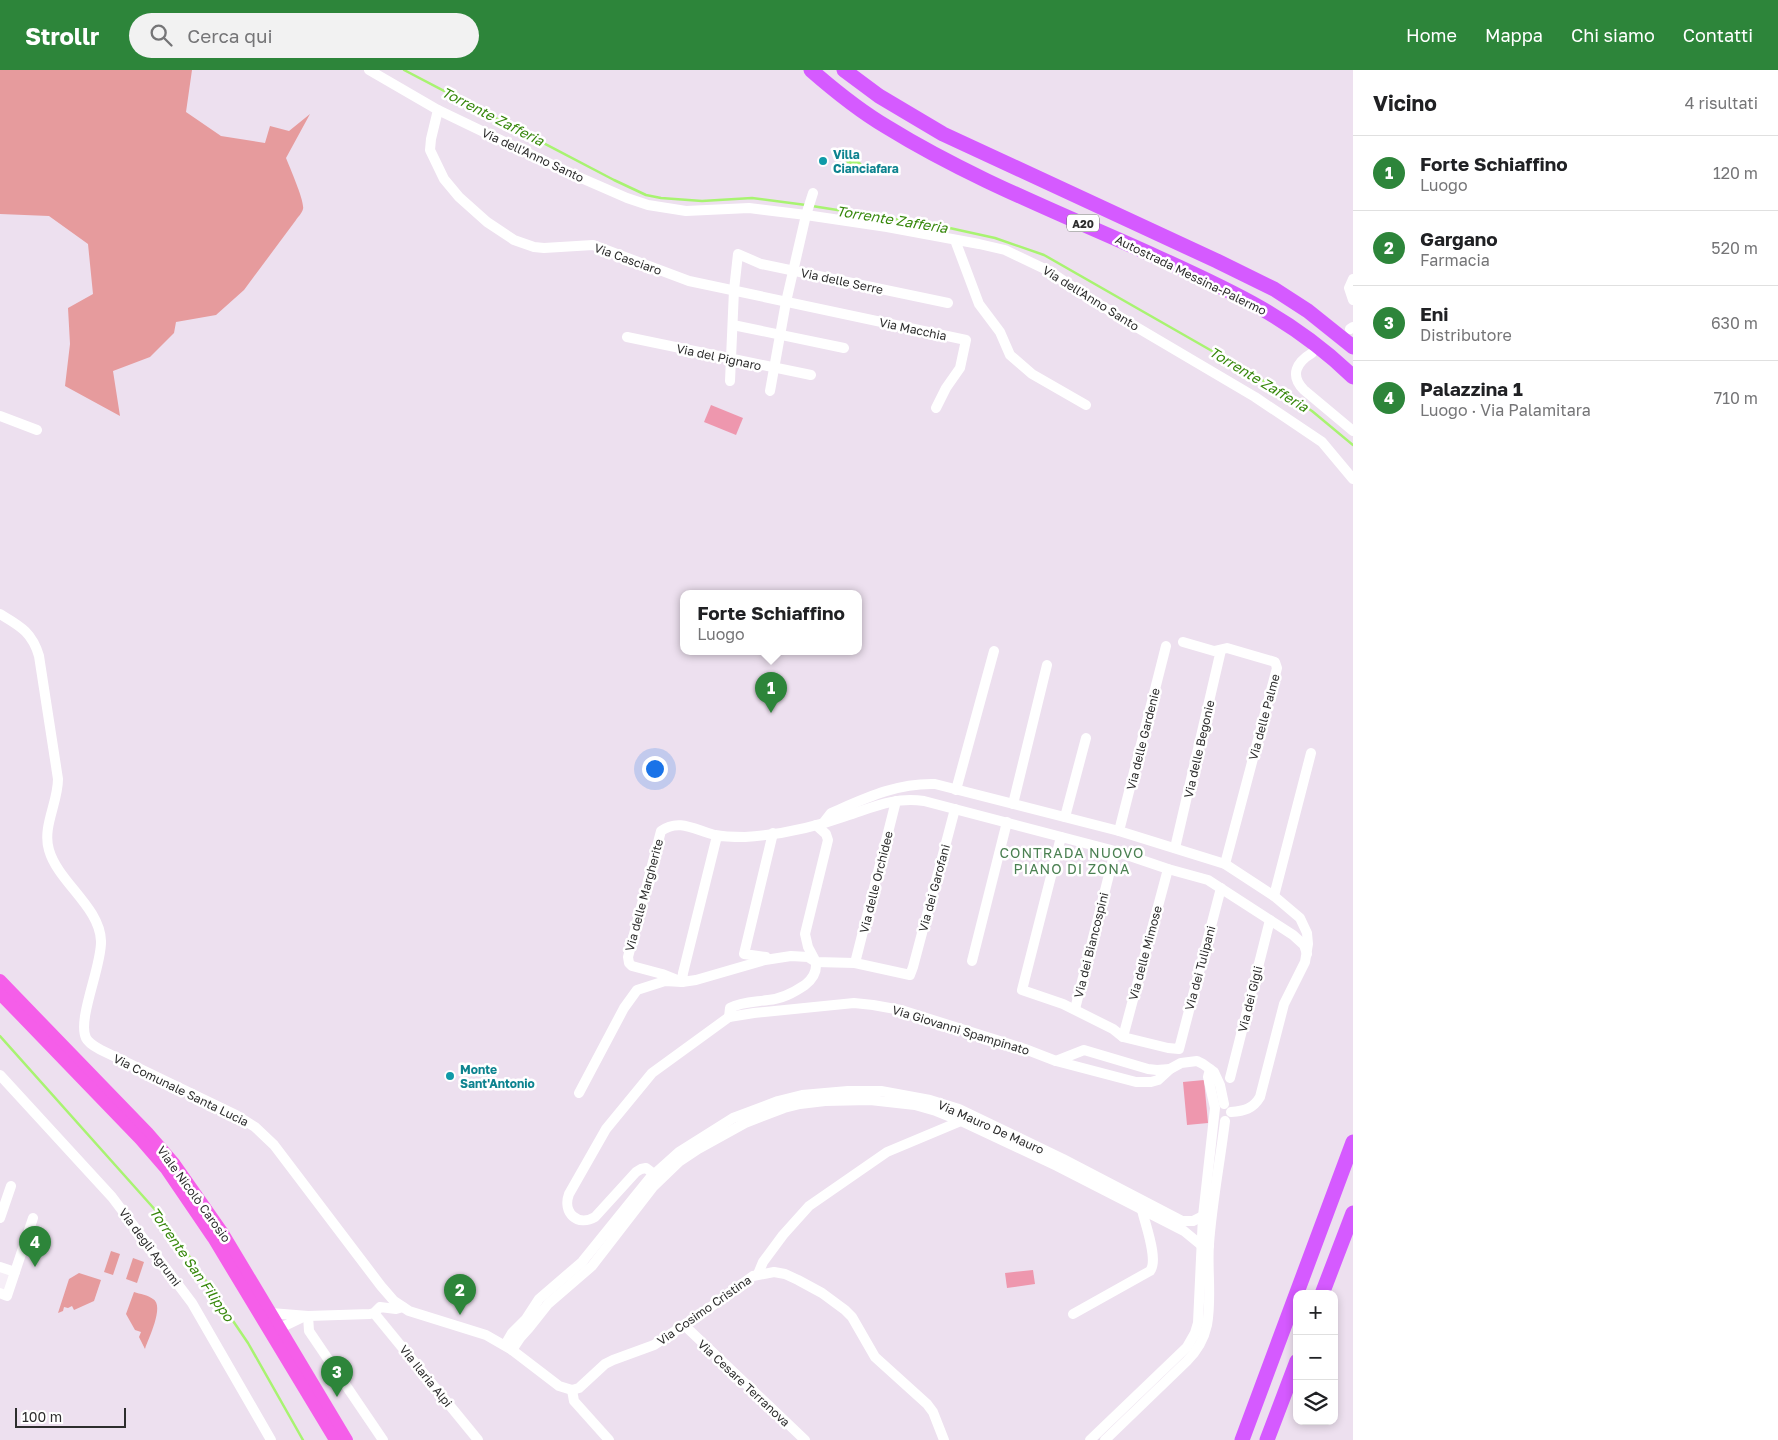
<!DOCTYPE html>
<html lang="it">
<meta charset="utf-8">
<style>
:root{--surface:#fff;--page:#f2f2f2;--text:#202124;--muted:#757577;--line:#e0e0e0;--accent:#2d853a}
body{margin:0;font-family:"Golos Text",sans-serif;background:var(--page);color:var(--text)}
.controls{position:absolute;right:15px;bottom:15px;display:grid;overflow:hidden;border-radius:10px;box-shadow:0 2px 8px #0003}
.controls button{width:45px;height:45px;display:grid;place-items:center;padding:0;border:0;border-bottom:1px solid var(--line);background:var(--surface);color:var(--text);font:25px sans-serif}
.scale{position:absolute;left:15px;bottom:12px;width:111px;box-sizing:border-box;padding-left:5px;border:2px solid #2d2d2d;border-top:0;font-size:14px;line-height:18px;white-space:nowrap;color:#2d2d2d;-webkit-text-stroke:4px #fff;paint-order:stroke}
.you{position:absolute;left:654px;top:698px;width:18px;height:18px;margin:-12px;border:4px solid #fff;border-radius:50%;background:#1a73e8;box-shadow:0 0 0 8px #1a73e833}
.badge{display:grid;place-items:center;width:32px;height:32px;border-radius:50%;background:var(--accent);color:#fff;font-size:16px;font-weight:700}
.pin{position:absolute;translate:-50% -41px;filter:drop-shadow(0 1px 2px #0008)}
.pin::after{content:'';position:absolute;top:26px;width:18px;height:15px;background:inherit;clip-path:polygon(0 0,100% 0,50% 100%)}
.popup{position:absolute;left:680px;top:520px;width:182px;height:65px;box-sizing:border-box;display:grid;place-content:center;border-radius:10px;background:var(--surface);filter:drop-shadow(0 1px 4px #0005);font-size:16px;white-space:nowrap;color:var(--muted)}
.popup b{font-size:19px;color:var(--text)}
.popup::after{content:'';position:absolute;left:50%;top:100%;margin-left:-10px;border:10px solid transparent;border-top-color:var(--surface)}
.list{margin:0;padding:0;list-style:none}
h2{display:flex;justify-content:space-between;align-items:center;height:65px;margin:0;padding:0 20px;font-size:21px}
h2 small{font-size:16px;font-weight:400;color:var(--muted)}
.list li{display:grid;grid-template-columns:32px 1fr auto;gap:15px;align-items:center;box-sizing:border-box;height:75px;padding:0 20px;border-top:1px solid var(--line)}
.list b{display:block;font-size:19px;white-space:nowrap}
.list p{margin:0;font-size:16px;white-space:nowrap;color:var(--muted)}
.list em{font-size:16px;font-style:normal;color:var(--muted)}
.icon{flex:none;width:28px;height:28px;fill:none;stroke:currentColor;stroke-width:2;stroke-linecap:round;stroke-linejoin:round}
.map{position:relative;flex:none;width:1353px;height:1370px;overflow:hidden}
header{display:flex;align-items:center;gap:30px;box-sizing:border-box;height:70px;padding:0 25px;background:var(--accent);color:#fff}
header strong{font-size:24px}
nav{display:flex;gap:28px;margin-inline-start:auto;font-size:18px}
.search{width:350px;height:45px;background:var(--page);display:flex;align-items:center;gap:12px;box-sizing:border-box;padding:0 18px;border-radius:28px;color:var(--muted);font-size:19px}
main{display:flex}
aside{flex:1;background:var(--surface)}
.map>svg:first-child{display:block}
.green{fill:#e69b9d}
.pitch{fill:#ee97ae}
.plaza{fill:#f6eef7}
.water{fill:#a8f371}
.lines{fill:none;stroke-linecap:round;stroke-linejoin:round}
.stream{stroke:#a8f371;stroke-width:2.5}
.minor{stroke:#fff;stroke-width:10}
.major{stroke:#f55ee9;stroke-width:12}
.highway{stroke:#d55aff;stroke-width:15}
.culture-dot{fill:#0f9aa8;stroke:#fff;stroke-width:2}
.labels{text-anchor:middle;dominant-baseline:central;stroke-width:5;stroke-linejoin:round;paint-order:stroke}
.shield{fill:#fff;stroke:#6c6c6c;stroke-width:1}
.shield-label{font-size:11px;font-weight:bold;fill:#2d2d2d}
.culture-label{font-size:12px;font-weight:bold;fill:#0d838f;stroke:#fff;text-anchor:start}
.street-label{font-size:12px;fill:#2d2d2d;stroke:#fff}
.water-label{font-size:14px;font-style:italic;fill:#36870b;stroke:#fff}
.neighbourhood-label{font-size:14px;letter-spacing:1px;fill:#4b8052;stroke:#fff}
</style>
<header>
<strong>Strollr</strong>
<div class="search"><svg class="icon" aria-label="search" viewBox="0 0 24 24"><circle cx="10" cy="10" r="6"/><path d="M15 15l6 6"/></svg>Cerca qui</div>
<nav><a>Home</a><a>Mappa</a><a>Chi siamo</a><a>Contatti</a></nav>
</header>
<main>
<div class="map">
<svg width="1353" height="1370" viewBox="0 0 1353 1370">
<rect width="100%" height="100%" fill="#ede0ef"/>
<!-- green -->
<g class="green">
<path d="M0,0h192l-6,42 35,24 44,7 5,-17 19,5 21,-17 -24,44c4,10 19,44 17,51 -1,4 -5,8 -7,11l-52,70 -28,25 -40,7 -2,11 -24,24 -37,14 7,45 -55,-30 5,-42 -2,-36 25,-14 -5,-50 -39,-28 -49,-2z"/>
<polygon points="111,1181 120,1184 113,1205 104,1202"/>
<polygon points="133,1188 144,1192 137,1213 126,1209"/>
<polygon points="79,1203 101,1210 94,1231 74,1240 72,1236 68,1238 64,1237 63,1241 58,1243 69,1209"/>
<path d="M134,1222c6,2 14,3 19,7 12,7 -5,40 -8,50l-6,-12 2,-5 -6,-2 -9,-16z"/>
</g>
<!-- pitch -->
<g class="pitch">
<polygon points="711,335 743,348 736,365 704,352"/>
<polygon points="1204,1010 1208,1053 1187,1055 1183,1012"/>
<polygon points="1033,1200 1035,1214 1007,1218 1005,1203"/>
</g>
<!-- plaza -->
<polygon class="plaza" points="0,1197 15,1202 7,1226 0,1223"/>
<!-- water -->
<polygon class="water" points="853,85 866,98 859,105 846,92"/>
<g class="lines">
<!-- stream -->
<g class="stream">
<polyline points="404,0 614,110 646,125 661,128 702,131 752,128 806,135"/>
<polyline points="812,136 945,157 995,168 1044,185 1254,305 1312,341 1353,375"/>
<polyline points="0,966 166,1152 248,1273 303,1370"/>
</g>
<!-- minor -->
<g class="minor">
<polyline points="369,0 438,40 565,101 627,128 648,135 686,141 749,138 806,145 887,157 979,174 1005,180 1049,201 1092,230 1138,258 1255,327 1322,372 1353,409"/>
<polyline points="438,40 431,69 430,80 444,109 459,127 487,152 514,170 534,177 544,178 593,175 689,211 966,270 960,298 946,318 936,338"/>
<polyline points="955,170 979,234 1000,262 1010,285 1032,304 1086,335"/>
<polyline points="1353,209 1349,218 1353,230"/>
<polyline points="733,255 844,278"/>
<polyline points="1350,259 1353,257"/>
<polyline points="627,267 811,305"/>
<path d="M1312,283c-15,9 -23,22 -8,37l49,41"/>
<polyline points="730,311 734,220 738,184 761,194 948,233"/>
<polyline points="770,321 786,232 806,145 813,123"/>
<polyline points="0,346 37,360"/>
<path d="M0,544c20,12 32,18 39,42l19,123c0,24 -16,48 -9,71 9,32 51,57 52,91 1,25 -24,78 -15,97 3,6 10,9 15,12l135,65 19,12 19,18 107,141 13,15 15,10 77,24 26,15 47,36 13,4 7,-2 26,-24 8,-4 41,-15 47,-31 52,-38 21,-4 11,2 13,6 24,13 23,17 7,7 23,40 52,47 6,8 11,28"/>
<polyline points="1183,572 1214,581 1227,578 1275,592 1277,598 1225,794"/>
<polyline points="956,720 994,581"/>
<polyline points="1013,734 1047,595"/>
<polyline points="1065,747 1086,668"/>
<path d="M824,752l7,-9 7,-3c32,-14 61,-27 97,-26l184,47 106,33 49,32 26,22 7,15 1,11 -3,18 -21,42 -24,93c-7,12 -16,14 -29,15"/>
<polyline points="816,755 826,764 828,770 805,864 808,877 816,892 855,893 910,905 913,897 955,739"/>
<polyline points="1119,761 1166,576"/>
<path d="M717,766l-34,137 -1,9 -20,-8 -30,-8 -3,-3 -1,-6 33,-126c18,-13 34,-1 54,4 9,2 20,2 30,2 33,-2 70,-10 101,-21 28,-9 47,-19 78,-15l191,50 53,18 40,11 85,55 11,10 3,9"/>
<polyline points="1061,767 1022,920 1063,934 1113,959 1123,967 1168,978 1179,979 1221,818"/>
<polyline points="1175,778 1221,580"/>
<polyline points="1274,826 1311,683"/>
<polyline points="766,887 744,884 773,763"/>
<polyline points="972,891 1007,752"/>
<polyline points="855,893 896,731"/>
<polyline points="1075,939 1115,781"/>
<polyline points="1123,967 1168,799"/>
<polyline points="1056,991 1084,980 1148,999 1157,1000 1170,999"/>
<polyline points="0,1005 112,1127 192,1233 271,1370"/>
<polyline points="1230,1008 1270,850"/>
<path d="M579,1023l45,-85 13,-18 28,-9 17,1 14,-2 69,-20 26,-4 17,1 8,5c1,10 -3,17 -11,23 -12,8 -23,14 -37,15 -12,2 -27,2 -38,8l-1,9"/>
<path d="M654,1104l-8,-6 -5,1 -5,3 -41,45c-17,10 -33,-4 -26,-23l37,-65 46,-56 77,-56 25,-4 100,-10 19,2 28,5 124,39 31,12 80,21h15l7,-2 12,-11 11,-6 16,-2 6,3 11,8 6,13 4,19"/>
<polyline points="0,1148 11,1116"/>
<polyline points="0,1197 15,1202"/>
<polyline points="758,1204 763,1192 783,1165 809,1136 887,1082 961,1051 962,1049"/>
<polyline points="0,1223 7,1226 33,1148"/>
<polyline points="271,1243 308,1246 370,1244 374,1243 380,1237 396,1239 403,1237"/>
<polyline points="374,1243 478,1370"/>
<path d="M1073,1244l77,-43c9,-11 -5,-47 -8,-61"/>
<polyline points="308,1246 309,1261 383,1370"/>
<polyline points="684,1255 805,1370"/>
<polyline points="274,1261 303,1247"/>
<polyline points="505,1275 512,1263 526,1249 539,1229 582,1192 650,1108 679,1082 733,1048 778,1031 802,1025 848,1021 881,1021 930,1030 959,1039 1063,1089 1182,1151 1193,1151 1203,1146"/>
<polyline points="512,1280 520,1268 529,1258 548,1234 592,1196 653,1117 680,1091 698,1079 745,1053 784,1038 800,1034 825,1031 870,1030 915,1035 936,1041 961,1051 1057,1096 1184,1161 1201,1175 1209,1176"/>
<polyline points="572,1320 574,1331 609,1370"/>
<polyline points="1090,1370 1187,1277 1195,1263 1198,1253 1203,1146 1215,1038 1208,1007 1210,999"/>
<path d="M1105,1370l82,-79c10,-10 17,-22 20,-36 5,-27 0,-55 2,-81 3,-41 11,-82 16,-123"/>
</g>
<!-- major -->
<g class="major">
<polyline points="0,910 148,1063 174,1093 223,1163 347,1370"/>
<polyline points="0,924 140,1069 166,1099 213,1168 335,1370"/>
</g>
<!-- highway -->
<g class="highway">
<path d="M811,0c24,21 49,41 76,57 84,52 180,89 270,130 73,33 138,63 196,120"/>
<polyline points="844,0 879,26 943,64 1217,191 1274,219 1308,241 1353,277"/>
<polyline points="1322,1224 1353,1143"/>
<polyline points="1242,1370 1353,1072"/>
<polyline points="1267,1370 1297,1291"/>
</g>
</g>
<!-- markers -->
<g class="culture-dot">
<circle cx="823" cy="91" r="5"/>
<circle cx="450" cy="1006" r="5"/>
</g>
<g class="labels">
<!-- shield labels -->
<rect class="shield" x="1067" y="144.5" width="32" height="17" rx="4"/>
<g class="shield-label">
<text x="1083" y="153">A20</text>
</g>
<!-- culture labels -->
<g class="culture-label">
<text x="833" y="84">Villa<tspan x="833" dy="14">Cianciafara</tspan></text>
<text x="460" y="999">Monte<tspan x="460" dy="14">Sant'Antonio</tspan></text>
</g>
<!-- street labels -->
<g class="street-label">
<text transform="translate(533 85) rotate(25)">Via dell'Anno Santo</text>
<text transform="translate(628 189) rotate(20)">Via Casciaro</text>
<text transform="translate(1191 205) rotate(26)">Autostrada Messina-Palermo</text>
<text transform="translate(842 211) rotate(12)">Via delle Serre</text>
<text transform="translate(1091 228) rotate(32)">Via dell'Anno Santo</text>
<text transform="translate(913 259) rotate(12)">Via Macchia</text>
<text transform="translate(719 287) rotate(12)">Via del Pignaro</text>
<text transform="translate(1264 647) rotate(-75)">Via delle Palme</text>
<text transform="translate(1143 669) rotate(-76)">Via delle Gardenie</text>
<text transform="translate(1199 679) rotate(-77)">Via delle Begonie</text>
<text transform="translate(876 812) rotate(-76)">Via delle Orchidee</text>
<text transform="translate(934 818) rotate(-75)">Via dei Garofani</text>
<text transform="translate(644 825) rotate(-75)">Via delle Margherite</text>
<text transform="translate(1091 875) rotate(-76)">Via dei Biancospini</text>
<text transform="translate(1145 883) rotate(-75)">Via delle Mimose</text>
<text transform="translate(1200 898) rotate(-75)">Via dei Tulipani</text>
<text transform="translate(1250 929) rotate(-76)">Via dei Gigli</text>
<text transform="translate(961 960) rotate(17)">Via Giovanni Spampinato</text>
<text transform="translate(181 1020) rotate(26)">Via Comunale Santa Lucia</text>
<text transform="translate(991 1057) rotate(24)">Via Mauro De Mauro</text>
<text transform="translate(194 1124) rotate(54)">Viale Nicolò Carosio</text>
<text transform="translate(150 1177) rotate(53)">Via degli Agrumi</text>
<text transform="translate(704 1240) rotate(-35)">Via Cosimo Cristina</text>
<text transform="translate(426 1306) rotate(51)">Via Ilaria Alpi</text>
<text transform="translate(744 1313) rotate(43)">Via Cesare Terranova</text>
</g>
<!-- water labels -->
<g class="water-label">
<text transform="translate(493 46) rotate(27)">Torrente Zafferia</text>
<text transform="translate(892 149) rotate(9)">Torrente Zafferia</text>
<text transform="translate(1259 309) rotate(31)">Torrente Zafferia</text>
<text transform="translate(192 1194) rotate(55)">Torrente San Filippo</text>
</g>
<!-- neighbourhood labels -->
<g class="neighbourhood-label">
<text x="1072" y="782">CONTRADA NUOVO<tspan x="1072" dy="16">PIANO DI ZONA</tspan></text>
</g>
</g>
</svg>
<div class="controls">
<button>+</button>
<button>−</button>
<button><svg class="icon" aria-label="layers" viewBox="0 0 24 24"><path d="M12 4l9 5-9 5-9-5zM3 14l9 5 9-5"/></svg></button>
</div>
<div class="scale">100 m</div>
<div class="you"></div>
<div class="pin badge" style="left:771px;top:643px">1</div>
<div class="popup"><b>Forte Schiaffino</b>Luogo</div>
<div class="pin badge" style="left:460px;top:1245px">2</div>
<div class="pin badge" style="left:337px;top:1327px">3</div>
<div class="pin badge" style="left:35px;top:1197px">4</div>
</div>
<aside>
<h2>Vicino<small>4 risultati</small></h2>
<ul class="list">
<li><span class="badge">1</span><div><b>Forte Schiaffino</b><p>Luogo</p></div><em>120 m</em></li>
<li><span class="badge">2</span><div><b>Gargano</b><p>Farmacia</p></div><em>520 m</em></li>
<li><span class="badge">3</span><div><b>Eni</b><p>Distributore</p></div><em>630 m</em></li>
<li><span class="badge">4</span><div><b>Palazzina 1</b><p>Luogo · Via Palamitara</p></div><em>710 m</em></li>
</ul>
</aside>
</main>
